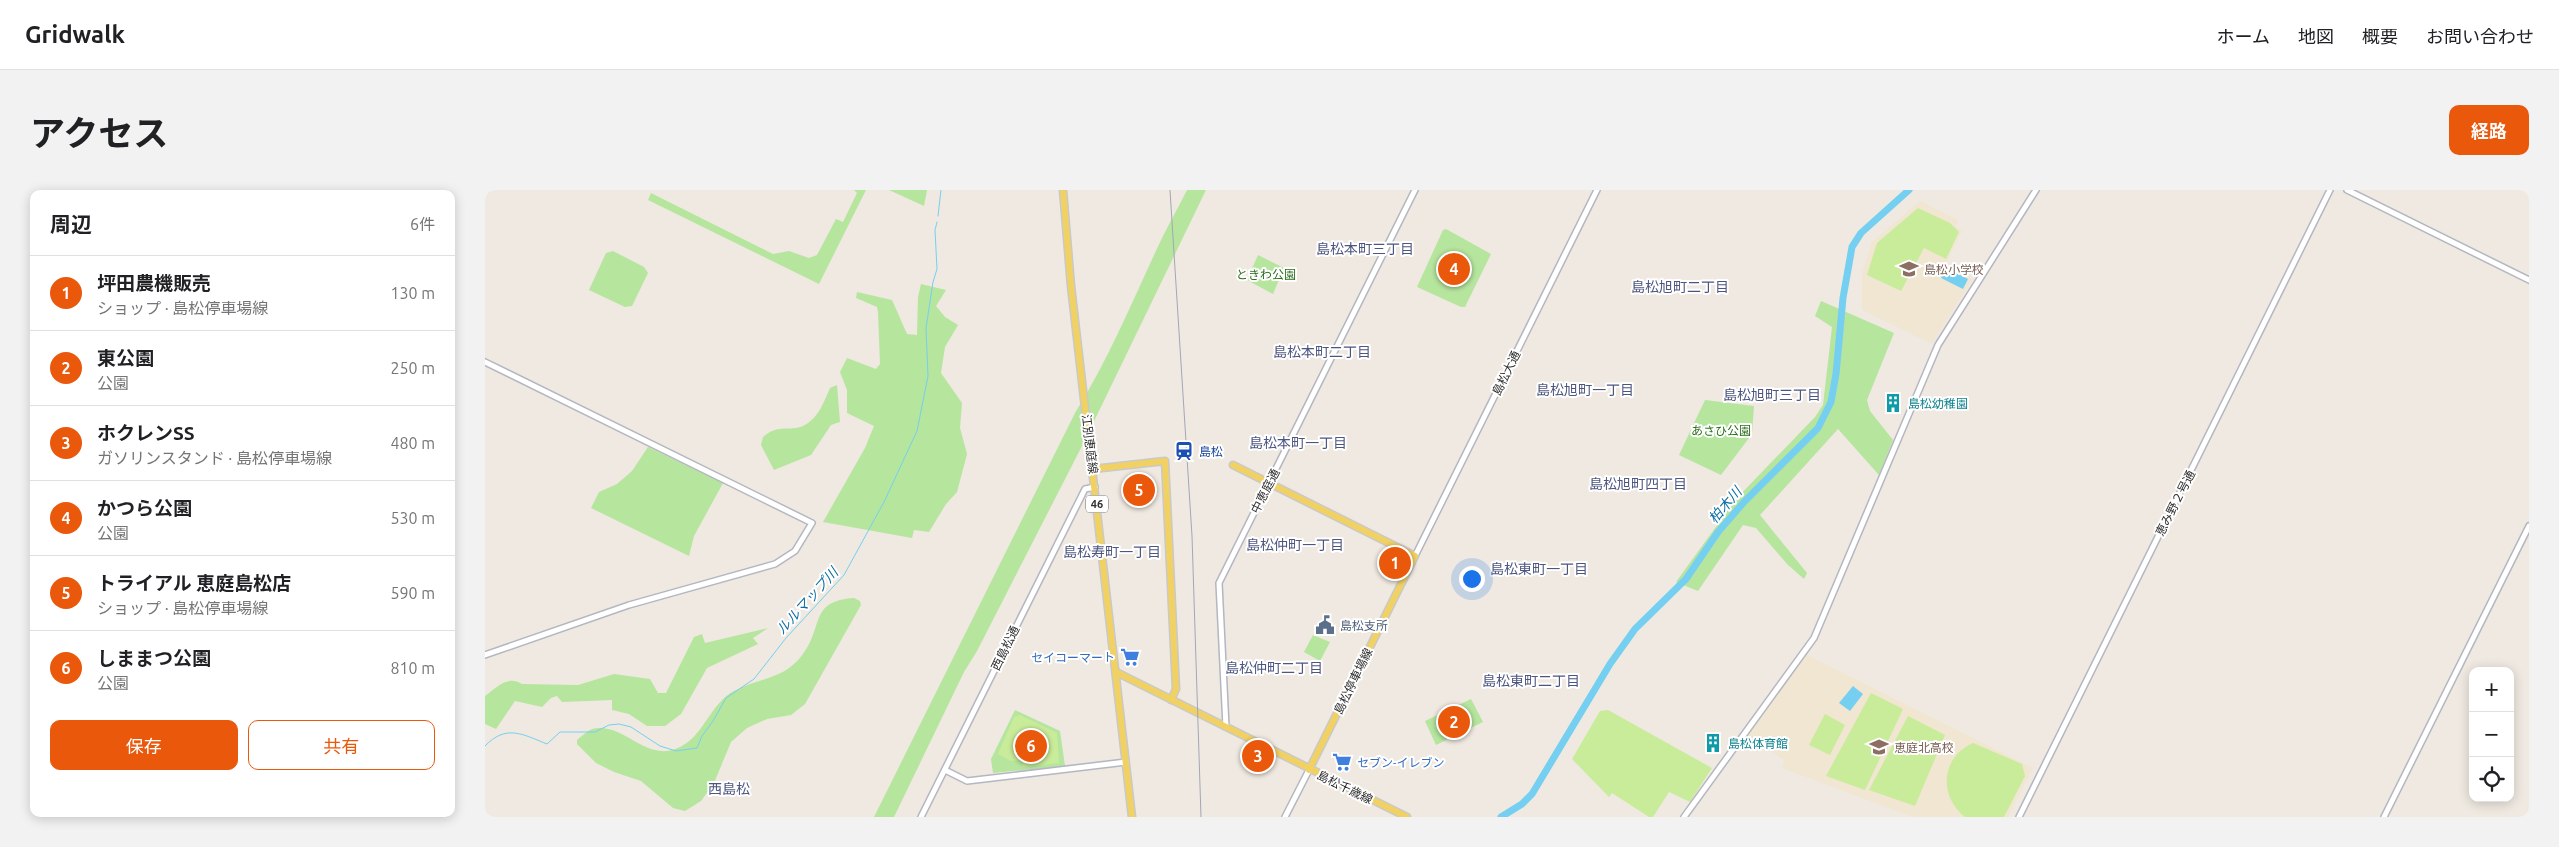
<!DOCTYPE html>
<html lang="ja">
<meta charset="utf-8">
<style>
:root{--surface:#fff;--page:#f2f2f2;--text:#202124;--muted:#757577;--line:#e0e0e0;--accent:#ea580c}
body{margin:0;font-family:Ubuntu,"Noto Sans JP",sans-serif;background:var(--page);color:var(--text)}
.controls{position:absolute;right:15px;bottom:15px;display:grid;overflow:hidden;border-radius:10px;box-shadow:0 2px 12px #0003}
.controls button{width:45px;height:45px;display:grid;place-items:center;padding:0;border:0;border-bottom:1px solid var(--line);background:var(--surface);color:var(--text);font:25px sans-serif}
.you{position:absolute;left:986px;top:388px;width:18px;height:18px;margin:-12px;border:4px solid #fff;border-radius:50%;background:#1a73e8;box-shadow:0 0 0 8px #1a73e833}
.badge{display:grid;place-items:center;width:32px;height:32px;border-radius:50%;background:var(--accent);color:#fff;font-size:16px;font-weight:700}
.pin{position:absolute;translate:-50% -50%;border:2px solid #fff;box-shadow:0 1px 5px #0006}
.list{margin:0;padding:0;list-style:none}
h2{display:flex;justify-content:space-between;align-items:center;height:65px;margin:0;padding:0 20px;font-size:21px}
h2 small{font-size:16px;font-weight:400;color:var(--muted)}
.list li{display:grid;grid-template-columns:32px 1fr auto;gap:15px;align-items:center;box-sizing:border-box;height:75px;padding:0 20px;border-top:1px solid var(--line)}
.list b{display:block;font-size:19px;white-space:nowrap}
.list p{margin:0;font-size:16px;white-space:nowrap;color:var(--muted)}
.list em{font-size:16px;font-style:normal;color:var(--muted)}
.actions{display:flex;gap:10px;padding:15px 20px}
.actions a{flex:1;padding:11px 0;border:1px solid var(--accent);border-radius:10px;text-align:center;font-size:18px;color:var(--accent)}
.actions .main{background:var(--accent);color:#fff}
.icon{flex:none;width:28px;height:28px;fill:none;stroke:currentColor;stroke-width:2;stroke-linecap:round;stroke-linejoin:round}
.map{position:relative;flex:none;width:2044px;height:627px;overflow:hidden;border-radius:10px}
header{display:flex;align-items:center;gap:30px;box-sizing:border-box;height:70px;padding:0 25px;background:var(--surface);border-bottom:1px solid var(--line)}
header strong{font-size:24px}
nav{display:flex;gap:28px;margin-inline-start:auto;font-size:18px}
.intro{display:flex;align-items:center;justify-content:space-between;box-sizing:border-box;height:120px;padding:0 30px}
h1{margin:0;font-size:35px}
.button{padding:12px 22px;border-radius:10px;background:var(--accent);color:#fff;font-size:18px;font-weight:700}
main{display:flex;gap:30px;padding:0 30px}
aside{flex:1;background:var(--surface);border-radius:10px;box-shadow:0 2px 12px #0003}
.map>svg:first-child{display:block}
.education{fill:#f0e6d1}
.green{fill:#b6e59e}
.pitch{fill:#c9ec9a}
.water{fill:#75cff0}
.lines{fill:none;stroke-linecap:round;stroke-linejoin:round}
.stream{stroke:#75cff0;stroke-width:1}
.river{stroke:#75cff0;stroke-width:7}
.minor-casing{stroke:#b4b7c1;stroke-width:8}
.major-casing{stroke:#c9c9c9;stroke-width:9}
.minor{stroke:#fff;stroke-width:5}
.major{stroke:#f2d163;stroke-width:6}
.rail{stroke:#a3a6b8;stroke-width:1}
.labels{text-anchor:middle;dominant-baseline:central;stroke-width:4;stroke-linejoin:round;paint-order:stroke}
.shield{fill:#fff;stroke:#6d6d6d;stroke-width:1}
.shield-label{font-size:11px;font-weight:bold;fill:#2e2e2e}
.education-label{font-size:12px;fill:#785e54;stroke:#fff;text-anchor:start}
.park-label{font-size:12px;fill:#2c6e1b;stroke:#fff}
.street-label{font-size:12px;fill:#2e2e2e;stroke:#fff}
.culture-label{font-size:12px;fill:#0d838f;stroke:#fff;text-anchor:start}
.transit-label{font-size:12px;fill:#164399;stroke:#fff;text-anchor:start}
.service-label{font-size:12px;fill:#4e5e75;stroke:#fff;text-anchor:start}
.shop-label{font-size:12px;fill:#366cbe;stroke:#fff;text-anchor:end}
.neighbourhood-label{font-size:14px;fill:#4d5680;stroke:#fff}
.water-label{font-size:14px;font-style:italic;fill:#0d6fa3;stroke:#fff}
</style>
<header>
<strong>Gridwalk</strong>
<nav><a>ホーム</a><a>地図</a><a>概要</a><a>お問い合わせ</a></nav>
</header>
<div class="intro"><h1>アクセス</h1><a class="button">経路</a></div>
<main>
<aside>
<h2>周辺<small>6件</small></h2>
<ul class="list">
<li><span class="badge">1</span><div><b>坪田農機販売</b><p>ショップ · 島松停車場線</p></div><em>130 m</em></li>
<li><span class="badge">2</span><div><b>東公園</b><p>公園</p></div><em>250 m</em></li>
<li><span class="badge">3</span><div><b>ホクレンSS</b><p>ガソリンスタンド · 島松停車場線</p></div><em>480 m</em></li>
<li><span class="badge">4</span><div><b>かつら公園</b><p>公園</p></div><em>530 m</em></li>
<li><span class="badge">5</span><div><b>トライアル 恵庭島松店</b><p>ショップ · 島松停車場線</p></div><em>590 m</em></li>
<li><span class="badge">6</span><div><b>しままつ公園</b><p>公園</p></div><em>810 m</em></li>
</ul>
<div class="actions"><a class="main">保存</a><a>共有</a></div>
</aside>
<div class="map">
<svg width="2044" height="627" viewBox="0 0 2044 627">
<rect width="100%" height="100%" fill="#efe9e1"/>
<!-- education -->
<g class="education">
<polygon points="1435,11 1473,30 1470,36 1477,41 1460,75 1487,89 1448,152 1445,153 1377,120 1377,84 1387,52"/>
<polygon points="1322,465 1548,578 1523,627 1428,627 1297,578 1299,570 1263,545"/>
</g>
<!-- green -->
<g class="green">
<polygon points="369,0 381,0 334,94 163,10 166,3 288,64 304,61 324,68 332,65 351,29 358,32 372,3"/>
<polygon points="404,0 442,0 439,16"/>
<path d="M702,0h19l-123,254 -106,207 -13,21 -70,145h-20l201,-404c35,-56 59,-116 87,-175 8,-16 17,-32 25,-48z"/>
<polygon points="961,39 1006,64 980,117 976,117 932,97 958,40"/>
<polygon points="128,61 159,77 163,83 147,116 140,117 104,100 121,63"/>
<polygon points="773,65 799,78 788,104 762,90"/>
<polygon points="436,94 461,100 451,116 460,127 473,135 460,157 456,183 477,213 475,238 482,264 472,302 461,314 444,342 429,340 427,348 338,332 380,258 389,236 362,223 362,200 355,182 362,168 391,179 395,174 393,122 392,117 371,108 372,102 407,110 422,144 432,145 433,107"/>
<polygon points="1336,111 1409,143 1382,210 1385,221 1408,250 1394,285 1353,239 1275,325 1322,383 1319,389 1303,375 1271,338 1258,335 1213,401 1191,392 1251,309 1330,227 1338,215 1347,137 1330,126"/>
<path d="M352,195l3,37 -9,3 -20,30 -37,15 -13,-25 2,-8c16,-14 27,-5 40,-11 15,-7 21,-24 27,-38z"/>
<polygon points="1220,210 1269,216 1267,244 1236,285 1194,265"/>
<polygon points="163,257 238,293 209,346 204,366 106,318 114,302 132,294 147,281"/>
<path d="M369,408l6,3 1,4 -56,99 -14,11 -24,4 -20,9 -16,14 -17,41 -13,18 -16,10 -12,-3 -32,-27 -27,-9 -18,-9 -19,-19v-4c4,-3 10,-9 15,-11 35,-8 57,42 96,13 18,-14 25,-40 46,-51 27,-14 50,-11 69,-37 21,-28 6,-53 51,-56z"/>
<path d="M283,438l-15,10 5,6 -51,24 -26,46 -16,12h-18l-18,-12 -17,-4v-10l-50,2 -5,-6 -6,2 -9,9 -27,-6 -19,28 -11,-5v-28c12,-9 22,-21 37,-12l56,1 36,-11 36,5 8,14h8l28,-56 8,-3 3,9z"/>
<polygon points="828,445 845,452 835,471 819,462"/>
<polygon points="986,509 998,532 951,555 940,531"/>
<polygon points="530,520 575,541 580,576 508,583 506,569"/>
</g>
<!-- pitch -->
<g class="pitch">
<polygon points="1433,18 1465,33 1474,42 1461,69 1439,58 1416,101 1382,85 1392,53"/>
<polygon points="1386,503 1418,519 1380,600 1341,586"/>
<polygon points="1123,520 1227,578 1205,612 1184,602 1168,627 1164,627 1127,603 1124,607 1087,569 1115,521"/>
<polygon points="1340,524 1360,535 1345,565 1324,555"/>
<polygon points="535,525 572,543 574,573 538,577 537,570 526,571 513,564 529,527"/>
<polygon points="1423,526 1460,545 1430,616 1384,600"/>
<path d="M1488,553l49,21 3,12 -21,41h-39c-27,-21 -24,-60 8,-74z"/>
</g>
<!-- water -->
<g class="water">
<polygon points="1461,78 1483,89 1478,99 1456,88"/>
<polygon points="1368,496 1378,504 1365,521 1354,513"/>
</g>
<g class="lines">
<!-- stream -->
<g class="stream">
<polyline points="453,26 456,0"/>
<path d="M0,556c21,-22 37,-12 62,-2l13,-12h35l14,-7 10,-1 12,3 29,19 16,5 21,-3 5,-12 11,-15 13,-23 28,-19 32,-41 58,-63 40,-73 33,-71 11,-55 -2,-48 7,-46 4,-13 -2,-39 2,-8"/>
</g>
<!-- river -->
<polyline class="river" points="1016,627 1037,614 1047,604 1125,474 1150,439 1201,389 1233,342 1259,312 1333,238 1346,212 1351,184 1358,108 1367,57 1376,43 1424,0"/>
<!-- minor casing -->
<g class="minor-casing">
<g id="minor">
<polyline points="1862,0 2044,90"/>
<polyline points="0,172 327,333 310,361 290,374 144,415 0,465"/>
<polyline points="930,366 1112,0"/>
<polyline points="741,537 734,393 930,0"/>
<polyline points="460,580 482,591 641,572"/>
<polyline points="436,627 600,299 610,297"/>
<polyline points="800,627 824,580"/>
<polyline points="1199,627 1329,448 1453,155 1551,0"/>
<polyline points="1534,627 1845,0"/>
<polyline points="1899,627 2044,336"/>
</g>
</g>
<!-- major casing -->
<g class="major-casing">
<g id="major">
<polyline points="578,0 586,96 647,627"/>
<polyline points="748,275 930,366 824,580"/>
<polyline points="608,279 680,271 691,499 686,510"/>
<polyline points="631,482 922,627"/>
</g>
</g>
<!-- minor -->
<use href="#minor" class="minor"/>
<!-- major -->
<use href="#major" class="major"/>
<!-- rail -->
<polyline class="rail" points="685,0 707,346 716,627"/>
</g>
<!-- icons -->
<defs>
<g id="school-bare" transform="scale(1.5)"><path d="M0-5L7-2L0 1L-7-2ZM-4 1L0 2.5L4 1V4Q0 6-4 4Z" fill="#8d6e63" stroke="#fff" stroke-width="2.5" paint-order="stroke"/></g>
<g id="building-bare" transform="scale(1.5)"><path d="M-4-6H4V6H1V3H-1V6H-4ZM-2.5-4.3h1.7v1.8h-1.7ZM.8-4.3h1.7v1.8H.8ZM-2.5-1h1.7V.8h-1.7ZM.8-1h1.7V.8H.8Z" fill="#0f9aa8" stroke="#fff" stroke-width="2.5" paint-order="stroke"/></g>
<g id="station-bare" transform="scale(1.5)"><path d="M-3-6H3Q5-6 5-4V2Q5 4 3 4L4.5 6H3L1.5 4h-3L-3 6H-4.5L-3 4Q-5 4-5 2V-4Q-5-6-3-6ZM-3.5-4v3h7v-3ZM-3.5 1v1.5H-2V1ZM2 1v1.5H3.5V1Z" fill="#1a4fb4" stroke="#fff" stroke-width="2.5" paint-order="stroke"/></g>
<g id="civic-bare" transform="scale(1.5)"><path d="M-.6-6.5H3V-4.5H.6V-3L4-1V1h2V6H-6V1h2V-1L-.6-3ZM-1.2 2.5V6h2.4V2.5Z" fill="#5c6f8a" stroke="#fff" stroke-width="2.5" paint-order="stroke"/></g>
<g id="supermarket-bare" transform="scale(1.5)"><path d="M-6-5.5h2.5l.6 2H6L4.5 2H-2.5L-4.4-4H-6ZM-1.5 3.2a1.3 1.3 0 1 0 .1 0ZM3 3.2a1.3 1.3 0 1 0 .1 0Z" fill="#3f7fe0" stroke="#fff" stroke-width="2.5" paint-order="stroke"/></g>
</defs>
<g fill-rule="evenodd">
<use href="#school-bare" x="1424" y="79"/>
<use href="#building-bare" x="1408" y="213"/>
<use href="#station-bare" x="699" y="261"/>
<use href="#civic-bare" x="840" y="435"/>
<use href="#supermarket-bare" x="645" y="467"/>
<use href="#building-bare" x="1228" y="553"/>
<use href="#school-bare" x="1394" y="557"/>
<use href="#supermarket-bare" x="857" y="572"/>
</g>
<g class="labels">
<!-- shield labels -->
<rect class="shield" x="601" y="305.5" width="22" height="17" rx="4"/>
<g class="shield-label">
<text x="612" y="314">46</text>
</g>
<!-- education labels -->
<g class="education-label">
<text x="1439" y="79">島松小学校</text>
<text x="1409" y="557">恵庭北高校</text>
</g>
<!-- park labels -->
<g class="park-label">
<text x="781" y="84">ときわ公園</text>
<text x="1236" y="240">あさひ公園</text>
</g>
<!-- street labels -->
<g class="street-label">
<text transform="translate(1021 183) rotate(-64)">島松大通</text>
<text transform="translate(605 254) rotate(83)">江別恵庭線</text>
<text transform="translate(780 301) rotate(-63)">中恵庭通</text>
<text transform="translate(1690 313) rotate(-63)">恵み野２号通</text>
<text transform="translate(520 458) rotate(-64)">西島松通</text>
<text transform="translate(868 491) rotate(-64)">島松停車場線</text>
<text transform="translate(860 597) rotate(26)">島松千歳線</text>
</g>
<!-- culture labels -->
<g class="culture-label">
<text x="1423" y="213">島松幼稚園</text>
<text x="1243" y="553">島松体育館</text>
</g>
<!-- transit labels -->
<g class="transit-label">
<text x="714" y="261">島松</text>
</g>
<!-- service labels -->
<g class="service-label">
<text x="855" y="435">島松支所</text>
</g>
<!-- shop labels -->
<g class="shop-label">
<text x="630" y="467">セイコーマート</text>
<text x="872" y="572" text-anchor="start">セブン-イレブン</text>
</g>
<!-- neighbourhood labels -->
<g class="neighbourhood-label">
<text x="880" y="59">島松本町三丁目</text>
<text x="1195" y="97">島松旭町二丁目</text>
<text x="837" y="162">島松本町二丁目</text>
<text x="1100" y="200">島松旭町一丁目</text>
<text x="1287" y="205">島松旭町三丁目</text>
<text x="813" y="253">島松本町一丁目</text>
<text x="1153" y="294">島松旭町四丁目</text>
<text x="810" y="355">島松仲町一丁目</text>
<text x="627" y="362">島松寿町一丁目</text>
<text x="1054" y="379">島松東町一丁目</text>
<text x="789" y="478">島松仲町二丁目</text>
<text x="1046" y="491">島松東町二丁目</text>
<text x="244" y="599">西島松</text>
</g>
<!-- water labels -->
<g class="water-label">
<text transform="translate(1240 315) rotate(-49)">柏木川</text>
<text transform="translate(322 411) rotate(-48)">ルルマップ川</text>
</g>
</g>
</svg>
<div class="controls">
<button>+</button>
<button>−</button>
<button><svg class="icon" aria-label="locate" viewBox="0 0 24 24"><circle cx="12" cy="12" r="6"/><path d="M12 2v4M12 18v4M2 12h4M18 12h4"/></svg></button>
</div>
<div class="you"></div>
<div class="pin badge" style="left:910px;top:373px">1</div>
<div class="pin badge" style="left:969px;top:532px">2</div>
<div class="pin badge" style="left:773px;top:566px">3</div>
<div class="pin badge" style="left:969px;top:79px">4</div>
<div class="pin badge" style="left:654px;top:300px">5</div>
<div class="pin badge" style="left:546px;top:556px">6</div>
</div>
</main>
